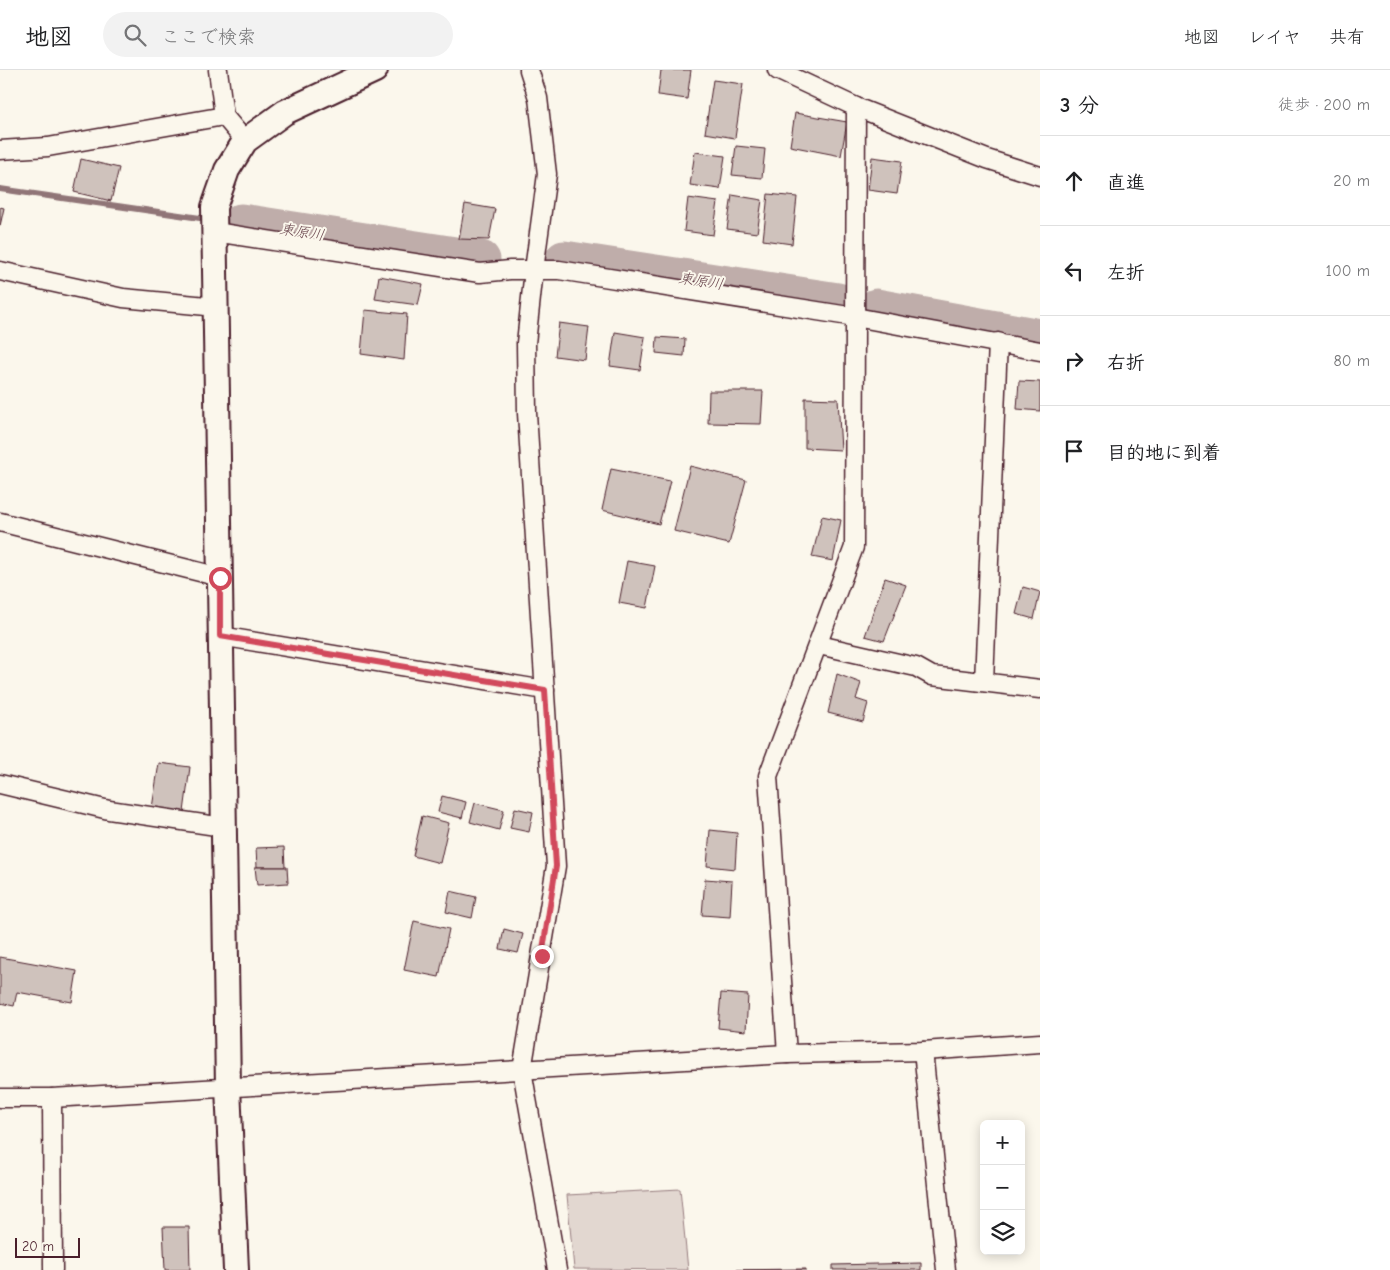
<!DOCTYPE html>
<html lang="ja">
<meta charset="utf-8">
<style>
:root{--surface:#fff;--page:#f2f2f2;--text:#202124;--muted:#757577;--line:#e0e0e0}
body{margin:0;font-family:"Comic Neue","Klee One",sans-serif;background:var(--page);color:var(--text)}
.controls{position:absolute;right:15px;bottom:15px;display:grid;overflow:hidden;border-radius:8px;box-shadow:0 2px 12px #0003}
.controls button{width:45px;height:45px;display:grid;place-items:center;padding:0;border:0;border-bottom:1px solid var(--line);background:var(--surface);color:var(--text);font:25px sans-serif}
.scale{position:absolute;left:15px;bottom:12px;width:65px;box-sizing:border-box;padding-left:5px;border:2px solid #4a1f2b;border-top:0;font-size:14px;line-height:18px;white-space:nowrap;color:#4a1f2b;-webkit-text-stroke:4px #fbf7ec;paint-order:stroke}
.stop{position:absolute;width:15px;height:15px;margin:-11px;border:4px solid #d1495b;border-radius:50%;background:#fff}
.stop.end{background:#d1495b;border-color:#fff;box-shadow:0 1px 5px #0008}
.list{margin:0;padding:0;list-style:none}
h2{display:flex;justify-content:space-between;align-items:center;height:65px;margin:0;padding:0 20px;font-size:21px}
h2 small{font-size:16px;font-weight:400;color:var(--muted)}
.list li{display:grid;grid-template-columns:32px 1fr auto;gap:15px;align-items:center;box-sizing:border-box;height:90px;padding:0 20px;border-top:1px solid var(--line)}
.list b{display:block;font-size:19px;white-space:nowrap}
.list em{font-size:16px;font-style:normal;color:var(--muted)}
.icon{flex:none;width:28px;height:28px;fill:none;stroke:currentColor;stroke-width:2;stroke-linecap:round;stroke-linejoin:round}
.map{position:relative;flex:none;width:1040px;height:1200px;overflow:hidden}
header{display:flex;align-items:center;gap:30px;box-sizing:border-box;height:70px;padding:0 25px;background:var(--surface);border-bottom:1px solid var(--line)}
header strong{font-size:24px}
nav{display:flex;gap:28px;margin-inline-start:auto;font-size:18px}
.search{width:350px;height:45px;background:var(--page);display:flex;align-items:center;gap:12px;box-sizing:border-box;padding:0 18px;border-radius:28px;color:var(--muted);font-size:19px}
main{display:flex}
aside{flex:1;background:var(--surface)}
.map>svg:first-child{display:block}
.green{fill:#e2d7d0;stroke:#967b7e}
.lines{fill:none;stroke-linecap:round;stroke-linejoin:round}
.stream{stroke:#907477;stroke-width:6}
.river{stroke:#bfadaa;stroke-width:39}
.building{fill:#cfc2bc;stroke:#4a1f2b}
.street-casing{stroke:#4a1f2b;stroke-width:21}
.secondary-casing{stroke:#4a1f2b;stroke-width:28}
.street{stroke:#fbf7ec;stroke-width:18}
.secondary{stroke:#fbf7ec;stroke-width:24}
.route{stroke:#d1495b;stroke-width:6}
.labels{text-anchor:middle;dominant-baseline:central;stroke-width:4;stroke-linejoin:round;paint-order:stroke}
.water-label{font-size:15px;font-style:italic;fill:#6d4a51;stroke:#fbf7ec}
</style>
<header>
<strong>地図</strong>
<div class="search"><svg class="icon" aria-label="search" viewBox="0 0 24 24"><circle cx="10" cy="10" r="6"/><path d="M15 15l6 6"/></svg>ここで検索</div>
<nav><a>地図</a><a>レイヤ</a><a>共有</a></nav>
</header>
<main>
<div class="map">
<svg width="1040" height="1200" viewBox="0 0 1040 1200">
<rect width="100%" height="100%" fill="#fbf7ec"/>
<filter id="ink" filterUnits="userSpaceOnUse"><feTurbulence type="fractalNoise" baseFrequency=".02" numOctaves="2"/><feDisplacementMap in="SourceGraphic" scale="10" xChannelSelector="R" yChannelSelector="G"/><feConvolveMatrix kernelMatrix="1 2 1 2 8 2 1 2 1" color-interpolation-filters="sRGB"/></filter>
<g filter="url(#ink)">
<!-- green -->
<polygon class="green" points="680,1119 688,1200 574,1199 567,1125"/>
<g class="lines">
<!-- stream -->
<polyline class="stream" points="0,119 200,148"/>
<!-- river -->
<g class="river">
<polyline points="241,153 481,190"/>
<polyline points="564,190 838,232"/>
<polyline points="876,238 1040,268"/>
</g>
</g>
<!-- building -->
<g class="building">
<polygon points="661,0 691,0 687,29 658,25"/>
<polygon points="713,10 743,14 735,68 705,63"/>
<polygon points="795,43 847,52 841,86 790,76"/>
<polygon points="736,76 765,79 762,108 732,105"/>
<polygon points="695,82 725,86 720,119 690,115"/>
<polygon points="872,87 902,91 897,124 868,120"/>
<polygon points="81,89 119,98 111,131 74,122"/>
<polygon points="768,124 797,127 792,174 763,170"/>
<polygon points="732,125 762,130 757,163 727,159"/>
<polygon points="688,128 718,132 713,165 684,161"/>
<polygon points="465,134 495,139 489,170 459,169"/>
<polygon points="0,137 4,138 0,156"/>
<polygon points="379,206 423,214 418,235 375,229"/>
<polygon points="365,240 407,244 404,290 361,284"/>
<polygon points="559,253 589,257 585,290 555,286"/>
<polygon points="615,262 645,267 640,300 610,296"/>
<polygon points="657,267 685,269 684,286 656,283"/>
<polygon points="1019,311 1040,312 1040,341 1017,339"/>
<polygon points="709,321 763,321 761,354 708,353"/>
<polygon points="805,328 838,329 841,380 805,378"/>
<polygon points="690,396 746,410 729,474 674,461"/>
<polygon points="611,399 670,411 659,454 602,440"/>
<polygon points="822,446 841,450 833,491 812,487"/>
<polygon points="627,491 655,496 647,538 619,533"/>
<polygon points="885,508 906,515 884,571 865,566"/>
<polygon points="1023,517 1040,522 1034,549 1016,544"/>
<polygon points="837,604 861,613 856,629 868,633 863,652 828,643"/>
<polygon points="159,693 190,697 184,742 152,738"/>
<polygon points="442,726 466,732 462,748 438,742"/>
<polygon points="475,733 504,740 499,760 470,752"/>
<polygon points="515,738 533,742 529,762 510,758"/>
<polygon points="422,746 449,753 440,793 413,786"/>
<polygon points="710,760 737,763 735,799 707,796"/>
<polygon points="284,777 285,797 257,797 256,778"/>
<polygon points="255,797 287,797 288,813 257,815"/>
<polygon points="705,809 732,811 730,847 702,845"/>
<polygon points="450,821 476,827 472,848 446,842"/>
<polygon points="414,851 449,859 439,907 404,900"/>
<polygon points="504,859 523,864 518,883 500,879"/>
<polygon points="0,887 77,901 72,932 17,922 14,936 0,933"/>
<polygon points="721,923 748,925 746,961 718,958"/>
<polygon points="163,1157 189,1157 190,1200 165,1200"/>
<polygon points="921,1193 921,1200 833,1200 833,1195"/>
<polygon points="806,1199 806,1200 724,1200"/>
</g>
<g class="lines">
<!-- street casing -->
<g class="street-casing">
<g id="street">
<polyline points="218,0 224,46 245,71"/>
<polyline points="529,0 538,28 547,104 534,200 526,273 527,343 556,796 522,1000 557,1200"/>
<polyline points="777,0 856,37 987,89 1040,106"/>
<polyline points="0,80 48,77 224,46"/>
<polyline points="215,162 480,203 510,200 559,200 855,247 1040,281"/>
<polyline points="0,201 123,228 217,237"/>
<polyline points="0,452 220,507"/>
<polyline points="220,566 545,620"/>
<polyline points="819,575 916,597 932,606 1040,619"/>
<polyline points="984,612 998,272"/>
<polyline points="0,714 109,740 223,757"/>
<polyline points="923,981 946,1200"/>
<polyline points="787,984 768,706 854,477 856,37"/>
<polyline points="0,1028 52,1028 787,984 923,981 1040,973"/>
<polyline points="52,1028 53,1200"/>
</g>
</g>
<!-- secondary casing -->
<g class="secondary-casing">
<polyline id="secondary" points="236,1200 228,1017 214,137 227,100 245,71 285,42 375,0"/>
</g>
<!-- street -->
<use href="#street" class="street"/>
<!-- secondary -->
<use href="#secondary" class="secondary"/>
</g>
</g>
<g class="lines" filter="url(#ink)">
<!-- route -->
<polyline class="route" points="220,508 220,566 545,620 556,796 542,886"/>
</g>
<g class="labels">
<!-- water labels -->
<g class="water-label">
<text transform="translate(302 162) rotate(9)">東原川</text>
<text transform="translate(701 211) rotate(9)">東原川</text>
</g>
</g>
</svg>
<div class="controls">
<button>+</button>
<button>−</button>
<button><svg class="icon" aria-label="layers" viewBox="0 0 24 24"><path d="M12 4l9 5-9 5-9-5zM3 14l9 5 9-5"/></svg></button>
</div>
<div class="scale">20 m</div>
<div class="stop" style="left:220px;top:508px"></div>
<div class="stop end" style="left:542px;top:886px"></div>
</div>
<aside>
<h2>3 分<small>徒歩 · 200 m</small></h2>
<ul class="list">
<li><svg class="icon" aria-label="ahead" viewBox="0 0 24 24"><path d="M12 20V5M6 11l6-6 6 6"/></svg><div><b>直進</b></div><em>20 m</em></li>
<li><svg class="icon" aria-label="left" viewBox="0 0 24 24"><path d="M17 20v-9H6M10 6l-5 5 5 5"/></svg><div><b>左折</b></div><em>100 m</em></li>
<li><svg class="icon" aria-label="right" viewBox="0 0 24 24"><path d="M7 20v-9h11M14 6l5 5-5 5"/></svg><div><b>右折</b></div><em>80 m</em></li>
<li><svg class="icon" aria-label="arrive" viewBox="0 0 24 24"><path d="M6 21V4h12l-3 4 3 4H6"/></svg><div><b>目的地に到着</b></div></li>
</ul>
</aside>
</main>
